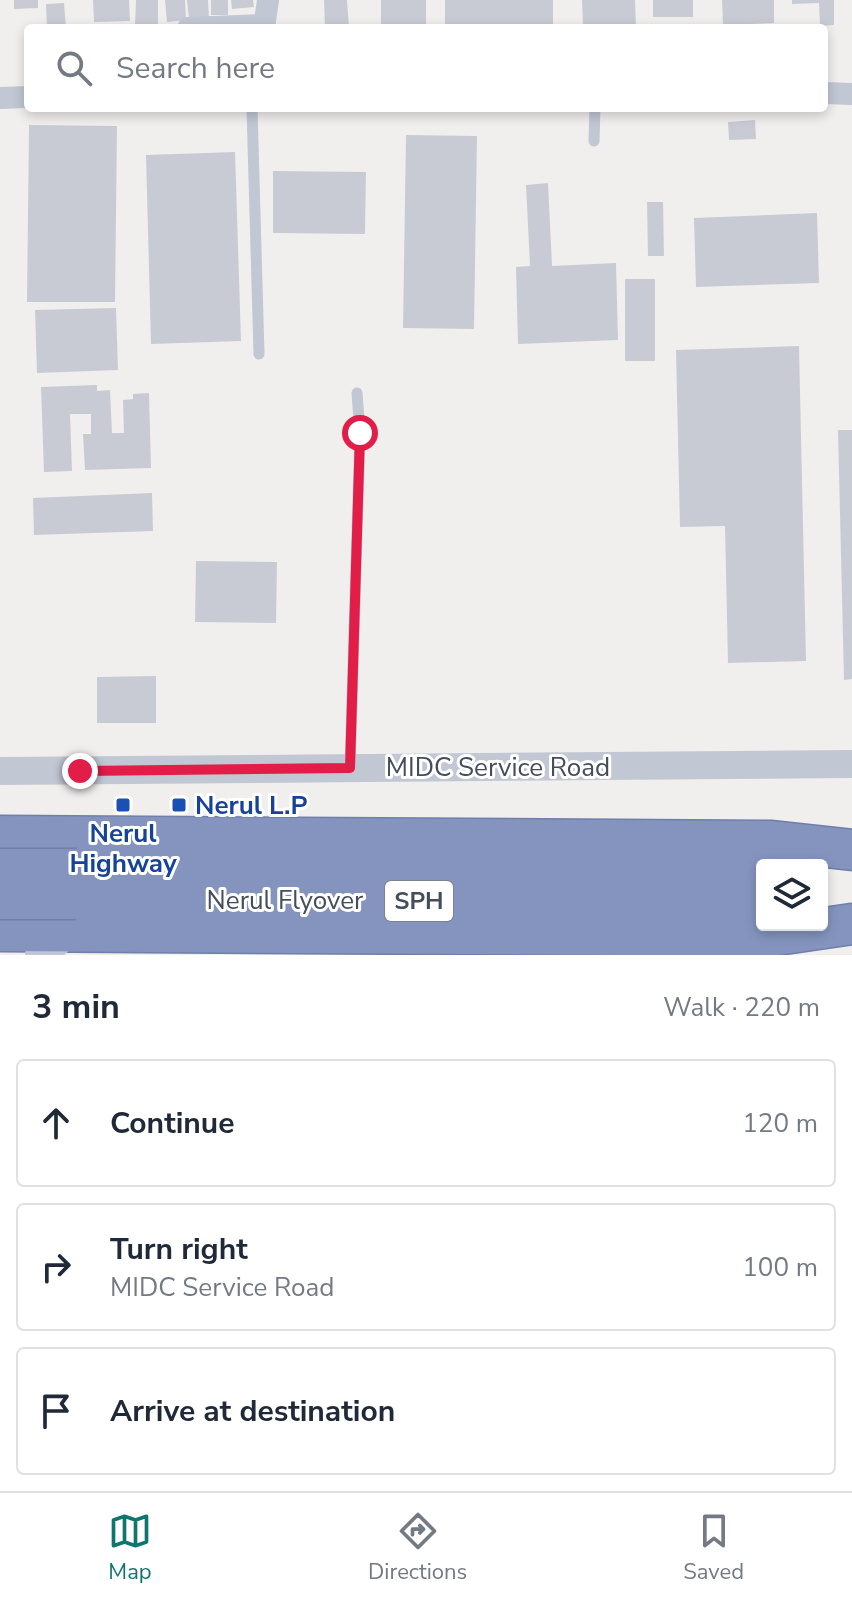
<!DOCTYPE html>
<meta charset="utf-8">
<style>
:root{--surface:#fff;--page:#f2f2f3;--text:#1f2937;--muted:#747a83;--line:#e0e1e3;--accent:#0f766e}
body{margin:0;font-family:"Nunito Sans",sans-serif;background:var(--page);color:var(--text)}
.controls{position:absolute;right:24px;bottom:24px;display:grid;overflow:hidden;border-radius:8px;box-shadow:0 4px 12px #0003}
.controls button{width:72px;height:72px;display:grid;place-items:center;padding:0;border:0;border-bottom:2px solid var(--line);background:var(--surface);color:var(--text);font:40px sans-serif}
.stop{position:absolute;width:24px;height:24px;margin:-18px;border:6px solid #e11d48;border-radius:50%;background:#fff}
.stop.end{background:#e11d48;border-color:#fff;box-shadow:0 2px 8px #0008}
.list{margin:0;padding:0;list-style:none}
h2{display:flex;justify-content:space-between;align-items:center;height:104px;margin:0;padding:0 32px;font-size:34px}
h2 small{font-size:26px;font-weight:400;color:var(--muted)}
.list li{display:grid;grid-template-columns:52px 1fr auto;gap:24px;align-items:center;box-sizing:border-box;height:128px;margin:0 16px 16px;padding:0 16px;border:2px solid var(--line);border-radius:8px}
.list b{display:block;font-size:30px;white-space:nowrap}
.list p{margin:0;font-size:26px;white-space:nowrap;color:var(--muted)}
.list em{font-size:26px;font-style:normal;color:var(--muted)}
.icon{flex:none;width:44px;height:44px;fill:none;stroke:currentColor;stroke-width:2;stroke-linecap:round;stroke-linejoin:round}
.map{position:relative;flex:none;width:852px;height:955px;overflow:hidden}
.search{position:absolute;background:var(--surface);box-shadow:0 4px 12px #0003;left:24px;right:24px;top:24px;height:88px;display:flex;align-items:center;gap:20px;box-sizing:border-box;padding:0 28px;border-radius:8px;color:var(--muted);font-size:30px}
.sheet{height:536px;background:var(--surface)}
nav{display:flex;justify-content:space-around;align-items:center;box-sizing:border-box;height:112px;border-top:2px solid var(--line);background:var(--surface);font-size:22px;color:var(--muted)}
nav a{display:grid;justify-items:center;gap:4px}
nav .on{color:var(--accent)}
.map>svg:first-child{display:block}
.building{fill:#c9cbd4}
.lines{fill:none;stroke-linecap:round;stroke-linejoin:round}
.motorway-casing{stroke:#6f7faa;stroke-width:43}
.service{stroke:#c1c7d3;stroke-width:11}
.minor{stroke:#c1c7d3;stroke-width:22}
.tertiary{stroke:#c1c7d3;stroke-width:28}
.secondary{stroke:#c0c6d8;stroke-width:32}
.motorway{stroke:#8494be;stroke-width:40}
.motorway-bridge-casing{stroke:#6f7faa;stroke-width:43;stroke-linecap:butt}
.motorway-bridge{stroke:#8494be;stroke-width:40}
.route{stroke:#e11d48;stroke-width:10}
.transit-dot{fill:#1a4fb4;stroke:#fff;stroke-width:3}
.labels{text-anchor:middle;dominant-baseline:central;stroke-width:6;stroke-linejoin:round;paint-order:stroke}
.shield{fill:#fff;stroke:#7d828d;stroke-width:2}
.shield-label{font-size:24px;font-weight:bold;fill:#454d5c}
.street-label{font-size:26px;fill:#454d5c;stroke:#fff}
.transit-label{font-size:26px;font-weight:bold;fill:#164399;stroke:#fff;text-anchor:start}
</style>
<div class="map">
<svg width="852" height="955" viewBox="0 0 852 955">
<rect width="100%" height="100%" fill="#f1eeee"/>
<!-- building -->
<g class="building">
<polygon points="14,0 38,0 38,8 14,9"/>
<polygon points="93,0 129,0 130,21 94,22"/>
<polygon points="136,0 158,0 158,25 135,25"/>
<polygon points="165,0 185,0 186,20 167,22"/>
<polygon points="187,0 208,0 209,18 189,19"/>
<rect x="211" y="0" width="17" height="15"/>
<polygon points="231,0 253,0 254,7 232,9"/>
<polygon points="324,0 347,0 349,28 325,28"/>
<rect x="381" y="0" width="45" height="28"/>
<rect x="445" y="0" width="108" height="28"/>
<polygon points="582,0 635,0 636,28 583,28"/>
<rect x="653" y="0" width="40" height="17"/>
<polygon points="722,0 774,0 774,23 723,25"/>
<polygon points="792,0 834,0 834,25 820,26 819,3 792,4"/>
<polygon points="64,3 66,28 47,28 46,4"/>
<polygon points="755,120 756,139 729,140 728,122"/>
<polygon points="29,125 117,126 115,302 27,302"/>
<polygon points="406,135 477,136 474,329 403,328"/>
<polygon points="235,152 241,341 151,344 146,155"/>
<polygon points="273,171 366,172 365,234 273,233"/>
<polygon points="548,183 552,266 616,263 618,340 518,344 516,267 530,266 526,185"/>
<polygon points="647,202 663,202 664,256 648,256"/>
<polygon points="817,213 819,283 696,287 694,218"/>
<rect x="625" y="279" width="30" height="82"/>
<polygon points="116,308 118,370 37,373 35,310"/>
<polygon points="799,346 806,661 728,663 725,526 680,527 676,350"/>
<polygon points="97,385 97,391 110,390 112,433 124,433 123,400 133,399 133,394 149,393 151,468 85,470 83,434 91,434 91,414 70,414 72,471 44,472 41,387"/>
<polygon points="838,430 852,430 852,679 844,680"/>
<polygon points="152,493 153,531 34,535 33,498"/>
<polygon points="196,561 277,562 276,623 195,622"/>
<polygon points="156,676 156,723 97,723 97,677"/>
</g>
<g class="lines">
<!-- motorway casing -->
<g class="motorway-casing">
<g id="motorway">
<polyline points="0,836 772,841 852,850"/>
<polyline points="77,869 762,873"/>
<polyline points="76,899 762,903"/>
<polyline points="0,931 770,936 852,924"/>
</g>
</g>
<!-- service -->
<g class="service">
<polyline points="252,108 259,354"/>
<polyline points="594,141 595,108"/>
<polyline points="350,768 360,433 357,393"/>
</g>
<!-- minor -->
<g class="minor">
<polyline points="188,28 264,25"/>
<polyline points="264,28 268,0"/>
<polyline points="824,93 852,94"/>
<polyline points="0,98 28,97"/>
</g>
<!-- tertiary -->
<polyline class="tertiary" points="0,771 852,764"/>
<!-- secondary -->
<polyline class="secondary" points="41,955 60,937 77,932"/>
<!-- motorway -->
<use href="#motorway" class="motorway"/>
<!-- motorway-bridge casing -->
<g class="motorway-bridge-casing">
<g id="motorway-bridge">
<polyline points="0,869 77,869"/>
<polyline points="0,899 76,899"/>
</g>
</g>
<!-- motorway-bridge -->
<use href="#motorway-bridge" class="motorway-bridge"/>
</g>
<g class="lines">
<!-- route -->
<polyline class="route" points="80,771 350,768 360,433"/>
</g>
<!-- markers -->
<g class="transit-dot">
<rect x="115" y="797" width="16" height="16" rx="4"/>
<rect x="171" y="797" width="16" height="16" rx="4"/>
</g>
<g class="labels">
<!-- shield labels -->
<rect class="shield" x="385" y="881" width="68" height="40" rx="6"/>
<g class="shield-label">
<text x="419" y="901">SPH</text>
</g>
<!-- street labels -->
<g class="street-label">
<text x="498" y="767">MIDC Service Road</text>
<text x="285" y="900">Nerul Flyover</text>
</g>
<!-- transit labels -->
<g class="transit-label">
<text x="195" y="805">Nerul L.P</text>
<text x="123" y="833" text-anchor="middle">Nerul<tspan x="123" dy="30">Highway</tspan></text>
</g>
</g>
</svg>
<div class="controls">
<button><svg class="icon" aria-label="layers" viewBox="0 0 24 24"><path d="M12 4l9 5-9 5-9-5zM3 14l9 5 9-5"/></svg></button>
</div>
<div class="stop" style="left:360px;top:433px"></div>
<div class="stop end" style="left:80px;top:771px"></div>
<div class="search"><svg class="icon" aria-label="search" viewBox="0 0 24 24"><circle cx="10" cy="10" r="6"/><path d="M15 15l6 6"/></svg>Search here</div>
</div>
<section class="sheet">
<h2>3 min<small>Walk · 220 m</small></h2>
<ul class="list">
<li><svg class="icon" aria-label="ahead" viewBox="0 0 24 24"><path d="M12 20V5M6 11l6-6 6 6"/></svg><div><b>Continue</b></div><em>120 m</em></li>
<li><svg class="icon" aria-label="right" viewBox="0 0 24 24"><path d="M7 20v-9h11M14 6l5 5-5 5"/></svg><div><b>Turn right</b><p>MIDC Service Road</p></div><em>100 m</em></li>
<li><svg class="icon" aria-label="arrive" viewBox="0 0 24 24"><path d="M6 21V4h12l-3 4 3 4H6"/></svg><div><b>Arrive at destination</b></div></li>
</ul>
</section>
<nav>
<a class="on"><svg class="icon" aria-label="map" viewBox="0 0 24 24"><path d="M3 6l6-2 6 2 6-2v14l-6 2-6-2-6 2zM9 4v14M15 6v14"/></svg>Map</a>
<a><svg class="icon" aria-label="directions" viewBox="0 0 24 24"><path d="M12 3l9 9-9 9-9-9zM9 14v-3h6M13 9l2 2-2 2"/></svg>Directions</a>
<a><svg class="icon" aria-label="saved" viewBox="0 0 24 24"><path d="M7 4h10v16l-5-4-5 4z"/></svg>Saved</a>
</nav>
